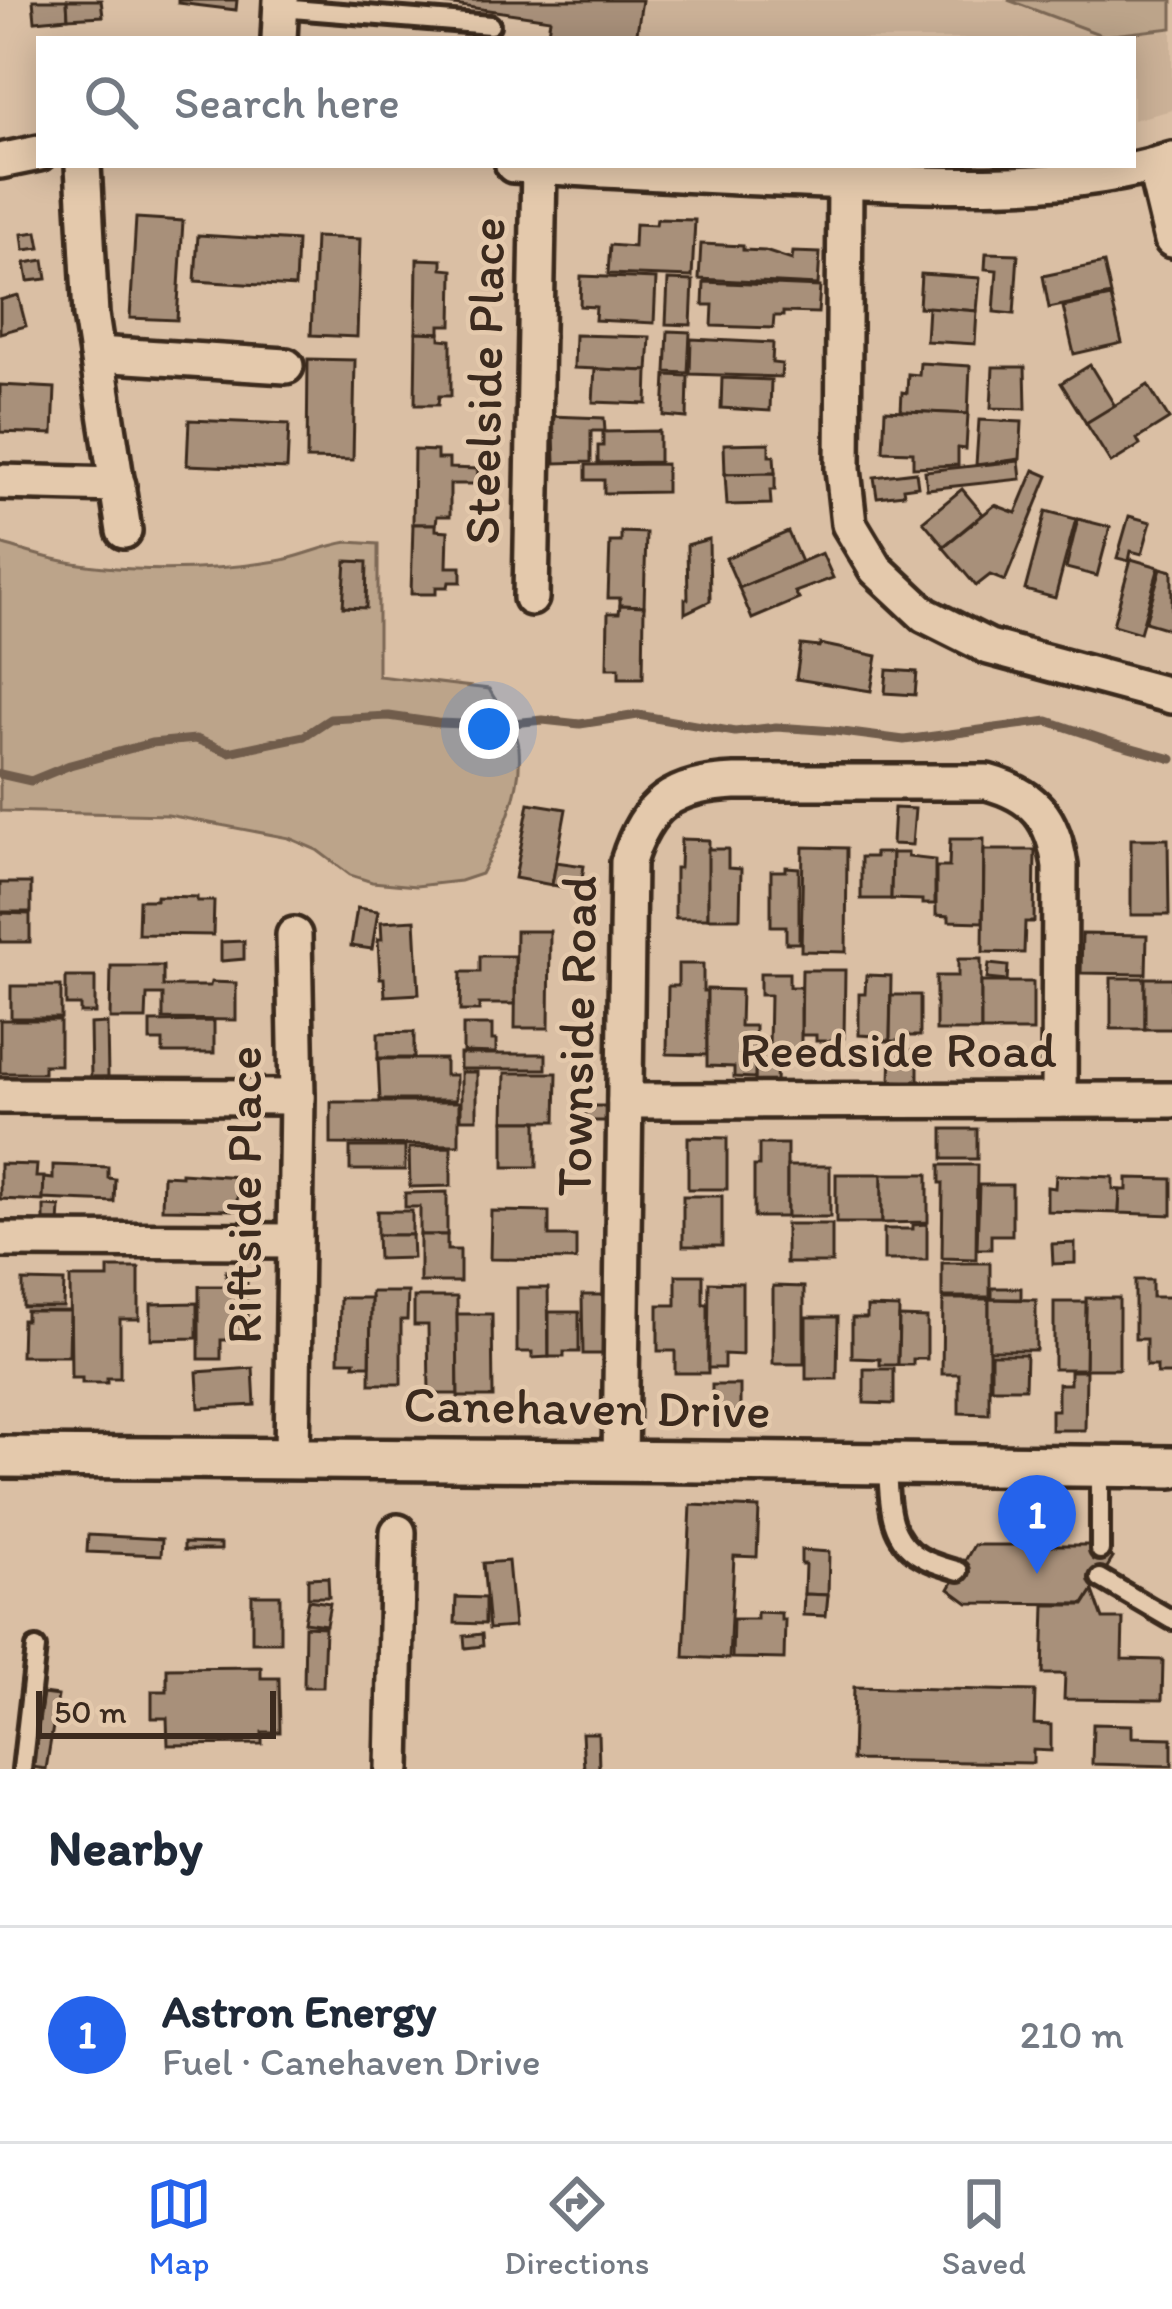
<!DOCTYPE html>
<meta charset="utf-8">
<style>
:root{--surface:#fff;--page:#f6f6f7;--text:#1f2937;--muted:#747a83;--line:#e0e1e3;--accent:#2563eb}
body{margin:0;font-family:Itim,sans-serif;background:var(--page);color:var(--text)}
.scale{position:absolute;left:36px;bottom:30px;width:240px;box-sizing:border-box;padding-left:12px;border:6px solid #3b2a1e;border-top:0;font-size:33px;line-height:42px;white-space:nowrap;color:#3b2a1e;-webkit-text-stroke:9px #e4c9ac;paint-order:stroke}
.you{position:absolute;left:489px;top:729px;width:42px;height:42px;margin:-30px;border:9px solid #fff;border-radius:50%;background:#1a73e8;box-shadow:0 0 0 18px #1a73e833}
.badge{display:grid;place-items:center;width:78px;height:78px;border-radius:50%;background:var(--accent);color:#fff;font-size:39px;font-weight:700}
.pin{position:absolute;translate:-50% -99px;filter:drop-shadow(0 3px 6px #0008)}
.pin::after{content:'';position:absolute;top:63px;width:42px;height:36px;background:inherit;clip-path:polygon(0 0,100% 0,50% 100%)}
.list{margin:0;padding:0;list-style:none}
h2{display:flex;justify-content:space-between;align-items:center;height:156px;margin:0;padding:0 48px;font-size:51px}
h2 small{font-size:39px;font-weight:400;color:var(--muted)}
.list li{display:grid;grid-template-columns:78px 1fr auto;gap:36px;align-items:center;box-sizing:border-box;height:216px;padding:0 48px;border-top:3px solid var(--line)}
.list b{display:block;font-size:45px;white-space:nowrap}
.list p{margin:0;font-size:39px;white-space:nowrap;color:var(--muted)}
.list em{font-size:39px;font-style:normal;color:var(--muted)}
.icon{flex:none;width:66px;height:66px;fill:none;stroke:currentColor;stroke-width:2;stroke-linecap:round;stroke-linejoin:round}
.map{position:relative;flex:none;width:1172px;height:1769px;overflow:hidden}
.search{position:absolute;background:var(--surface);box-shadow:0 6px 30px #0003;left:36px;right:36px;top:36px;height:132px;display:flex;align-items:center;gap:30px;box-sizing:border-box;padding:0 42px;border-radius:0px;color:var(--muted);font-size:45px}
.sheet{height:372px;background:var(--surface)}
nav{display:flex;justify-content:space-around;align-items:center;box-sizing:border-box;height:168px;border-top:3px solid var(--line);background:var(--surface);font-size:33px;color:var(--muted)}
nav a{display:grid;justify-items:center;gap:6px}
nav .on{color:var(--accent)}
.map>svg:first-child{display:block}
.built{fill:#cbb197}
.green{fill:#bca48a;stroke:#7c6754;stroke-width:3}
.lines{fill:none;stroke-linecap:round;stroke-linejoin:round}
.stream{stroke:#705c4b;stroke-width:9}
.building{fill:#a8907a;stroke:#3b2a1e;stroke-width:3}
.service-casing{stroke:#3b2a1e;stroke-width:26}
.minor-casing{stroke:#3b2a1e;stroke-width:42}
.tertiary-casing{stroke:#3b2a1e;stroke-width:48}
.service{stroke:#e4c9ac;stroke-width:16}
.minor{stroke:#e4c9ac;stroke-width:33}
.tertiary{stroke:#e4c9ac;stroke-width:39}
.labels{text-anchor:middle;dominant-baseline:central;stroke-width:9;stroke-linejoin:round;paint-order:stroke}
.street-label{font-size:51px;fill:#3b2a1e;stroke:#e4c9ac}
</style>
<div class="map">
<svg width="1172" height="1769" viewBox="0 0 1172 1769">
<rect width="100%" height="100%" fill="#dabfa4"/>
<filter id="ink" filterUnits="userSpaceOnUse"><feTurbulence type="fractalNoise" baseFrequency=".00833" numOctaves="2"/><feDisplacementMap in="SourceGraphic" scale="24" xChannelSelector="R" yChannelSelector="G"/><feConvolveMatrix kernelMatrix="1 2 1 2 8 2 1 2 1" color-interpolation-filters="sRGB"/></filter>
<g filter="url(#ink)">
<!-- built -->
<polygon class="built" points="642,0 1172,0 1172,110 1133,120 1133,39 636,39"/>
<!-- green -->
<g class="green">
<polygon points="1008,0 1172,0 1172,28 1104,36"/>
<path d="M348,542l30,2v132l111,13c9,17 29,40 30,59 4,44 -18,88 -38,126l-21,7 -44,5 -44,-4 -22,-7 -33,-25 -28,-12 -121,-23 -168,-4v-267c18,5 36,11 54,15 64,15 157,13 223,2 24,-4 46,-15 71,-19z"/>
</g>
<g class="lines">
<!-- stream -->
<polyline class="stream" points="0,774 31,781 70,765 151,743 196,739 229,752 304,736 330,719 389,716 437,723 492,725 543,720 580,724 638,715 735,732 776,727 835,731 904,740 1048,721 1111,742 1172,759"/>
</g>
<!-- building -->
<g class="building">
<polygon points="33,0 67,0 68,18 35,21"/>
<polygon points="67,0 101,0 103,16 68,18"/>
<polygon points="178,0 237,0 236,10 178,3"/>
<polygon points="419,0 642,0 636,39 547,39 550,19"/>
<polygon points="136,218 183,221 177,320 130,318"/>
<polygon points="657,219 695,220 692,277 608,274 610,245 634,247 635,224 656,225"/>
<polygon points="37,232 40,248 24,250 22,234"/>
<polygon points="198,235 297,241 295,287 195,281"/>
<polygon points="315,237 360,239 357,337 311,335"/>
<polygon points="701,244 743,246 743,250 765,251 792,260 793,252 820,253 818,285 699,279"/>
<polygon points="986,253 1018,254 1014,314 994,312 997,270 985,269"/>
<polygon points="417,259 442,260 442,269 453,270 452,325 440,325 440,333 416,332"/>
<polygon points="44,260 47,279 28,281 25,263"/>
<polygon points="1104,263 1111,295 1049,308 1043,276"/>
<polygon points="921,274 980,278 977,311 919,307"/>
<polygon points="581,276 656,279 654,323 595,320 596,307 580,306"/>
<polygon points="668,280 693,281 691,325 666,324"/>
<polygon points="704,282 820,287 818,313 783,312 783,316 774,316 773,328 712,326 713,305 703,305"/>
<polygon points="18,295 26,326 0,333 0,300"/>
<polygon points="1111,297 1122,343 1074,354 1063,307"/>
<polygon points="928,307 977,311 975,344 926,341"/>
<polygon points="668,331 690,332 688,373 666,372"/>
<polygon points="416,332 440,333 440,339 451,340 451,396 439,396 438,405 415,405"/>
<polygon points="575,335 650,337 648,371 574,368"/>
<polygon points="691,339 773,343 772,363 782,364 781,377 690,374"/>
<polygon points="308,359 355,360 353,460 307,459"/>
<polygon points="920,363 970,366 968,414 901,411 902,392 907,393 908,374 919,375"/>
<polygon points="1090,365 1115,406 1086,423 1061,383"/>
<polygon points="993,367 1025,367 1026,409 991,408"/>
<polygon points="595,369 648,371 647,404 593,402"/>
<polygon points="666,375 688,376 687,418 664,416"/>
<polygon points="722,378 771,380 770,411 721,408"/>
<polygon points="0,385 55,388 53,434 0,432"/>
<polygon points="1148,385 1169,419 1137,439 1140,445 1111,463 1086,423"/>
<polygon points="885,410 968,414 966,449 958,448 958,465 913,467 913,452 883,451"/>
<polygon points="550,416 604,418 605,431 591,431 591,462 555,463 554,432 549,432"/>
<polygon points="189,420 289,424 287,469 187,465"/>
<polygon points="979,420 1022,422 1020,459 976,465"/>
<polygon points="659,431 659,462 598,463 598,446 603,446 603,432"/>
<polygon points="769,443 769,456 774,456 775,473 725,474 724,444"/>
<polygon points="414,450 437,451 437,459 449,459 449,468 478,469 477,484 450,484 450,516 437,516 436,524 413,524"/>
<polygon points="1019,461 1021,479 927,489 925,471"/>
<polygon points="666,464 666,492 604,493 604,480 586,480 586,465"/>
<polygon points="1034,470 1048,476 1005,581 990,575 976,586 943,547 995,505 1016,513"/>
<polygon points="916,472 918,486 903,488 904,494 877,497 874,477"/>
<polygon points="775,473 775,490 770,490 771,504 727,505 725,474"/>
<polygon points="962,489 983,514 944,546 923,521"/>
<polygon points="1046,511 1076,519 1055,598 1025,590"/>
<polygon points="1129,516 1151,522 1142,554 1131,551 1129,561 1117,558"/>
<polygon points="1078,519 1110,527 1097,576 1066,568"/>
<polygon points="413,524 436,524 436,530 448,531 447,567 461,567 461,582 449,582 448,587 436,587 436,594 411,594"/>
<polygon points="621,532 646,533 644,606 620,605 620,598 608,598 610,542 621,542"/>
<polygon points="788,532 801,562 739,588 726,558"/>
<polygon points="709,539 710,601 685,613 685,599 688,599 687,545"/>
<polygon points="822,553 833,578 795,592 799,599 752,619 739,588"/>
<polygon points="1131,559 1159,567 1140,633 1113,625"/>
<polygon points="346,561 367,562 366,608 343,607"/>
<polygon points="1161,568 1172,571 1172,630 1145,622"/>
<polygon points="620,605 644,606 643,678 619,678 619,668 607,668 608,613 619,613"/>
<polygon points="820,644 877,656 871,691 796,679 801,645 819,647"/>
<polygon points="887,670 917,672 915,695 885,693"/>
<polygon points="529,803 566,809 552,885 515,878"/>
<polygon points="894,808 915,809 912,845 892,844"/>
<polygon points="681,839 709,840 708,918 675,918 675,868 680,868"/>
<polygon points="950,839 984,839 983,922 949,921 949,916 936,915 936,867 949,867"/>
<polygon points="1131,839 1168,839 1169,915 1131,915"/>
<polygon points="803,847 847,848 846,952 801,951"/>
<polygon points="708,849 728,849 728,868 741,869 740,918 708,918"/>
<polygon points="984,850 1035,850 1034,922 1025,922 1024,953 983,952"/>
<polygon points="875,853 892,853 891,899 861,899 861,857 875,857"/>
<polygon points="892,853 908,853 908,857 935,860 935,904 922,904 922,900 891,899"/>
<polygon points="556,862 584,866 580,890 552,885"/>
<polygon points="786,867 799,868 799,943 786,943 786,926 771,926 771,871 786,871"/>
<rect x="0" y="883" width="31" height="29"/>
<polygon points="156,896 197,897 197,901 214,901 213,935 138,934 139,900 156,900"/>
<polygon points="357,908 378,911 372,949 351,946"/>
<polygon points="0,913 30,914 30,942 0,942"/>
<polygon points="415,920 419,994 385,996 384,978 380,978 378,939 382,939 381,922"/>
<polygon points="516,931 550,931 549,1028 515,1028"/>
<polygon points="1082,934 1147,935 1146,974 1081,973"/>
<polygon points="244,941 244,959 221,961 221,942"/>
<polygon points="480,956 515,956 515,1004 479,1004 479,1011 460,1011 461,972 480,972"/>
<polygon points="958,959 981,959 981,1031 936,1031 936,976 958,976"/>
<polygon points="678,964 703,964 703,991 707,991 707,1055 667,1054 668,986 678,986"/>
<polygon points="989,964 1008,966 1007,981 987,979"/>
<polygon points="111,966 163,966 163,986 210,986 211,982 236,983 236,1020 163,1019 163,995 147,995 146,1019 110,1019"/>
<polygon points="802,970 845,970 844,1038 835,1038 835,1041 816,1041 816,1035 801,1035"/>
<polygon points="760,973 789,973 789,987 801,987 801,1059 777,1058 776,1082 755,1082 755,1049 769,1049 770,995 760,995"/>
<polygon points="866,975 891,976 890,1041 875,1041 875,1036 859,1035 859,994 865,994"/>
<polygon points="66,977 95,977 95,1013 80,1013 80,1005 66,1005"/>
<rect x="1111" y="978" width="34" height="51"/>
<rect x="1145" y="978" width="27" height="51"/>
<rect x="981" y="982" width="52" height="49"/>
<rect x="11" y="986" width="50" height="32"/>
<polygon points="707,989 741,990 740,1026 755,1026 755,1078 734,1077 734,1067 707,1066"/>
<polygon points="891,995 920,995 920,1036 906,1036 906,1041 890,1041"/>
<polygon points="0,1020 60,1020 60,1065 44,1065 44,1073 0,1073"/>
<polygon points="214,1021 214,1053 163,1053 163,1041 150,1041 150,1022"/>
<polygon points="107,1023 108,1077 91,1078 90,1024"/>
<polygon points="463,1025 492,1025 492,1040 496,1040 496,1053 463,1052"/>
<polygon points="414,1032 414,1058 378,1058 378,1033"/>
<polygon points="891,1050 918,1050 918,1082 890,1081"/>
<rect x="460" y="1054" width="86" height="15"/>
<polygon points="378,1059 445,1059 445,1075 456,1075 456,1100 380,1100"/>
<rect x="461" y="1072" width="16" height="47"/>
<polygon points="505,1073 557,1073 556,1121 504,1121"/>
<polygon points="331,1102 459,1102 459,1145 331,1144"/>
<rect x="586" y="1106" width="20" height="15"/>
<rect x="504" y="1121" width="33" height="46"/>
<rect x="943" y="1129" width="34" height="30"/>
<polygon points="688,1137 727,1138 727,1189 688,1189"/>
<polygon points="759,1144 787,1144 787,1217 754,1217 754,1166 759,1166"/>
<rect x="350" y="1147" width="55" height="23"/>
<polygon points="451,1147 451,1186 410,1187 409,1148"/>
<polygon points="0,1164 37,1165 36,1177 44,1177 43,1201 0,1199"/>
<polygon points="53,1165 108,1167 108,1178 115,1179 114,1202 43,1199 44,1178 53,1179"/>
<polygon points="940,1165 977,1165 976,1259 942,1258 943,1183 940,1183"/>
<rect x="787" y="1166" width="43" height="51"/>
<polygon points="181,1173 238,1177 237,1210 162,1209 163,1175 181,1176"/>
<rect x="836" y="1174" width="46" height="49"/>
<polygon points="882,1174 928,1174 928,1222 882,1223"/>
<polygon points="1056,1175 1113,1177 1113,1189 1120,1190 1119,1213 1047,1211 1047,1187 1055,1188"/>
<polygon points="1127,1178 1172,1179 1172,1215 1119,1213 1120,1190 1127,1190"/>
<polygon points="979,1185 1012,1185 1012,1235 991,1235 991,1249 977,1249"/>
<polygon points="447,1192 447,1235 420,1235 420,1207 405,1207 405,1193"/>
<rect x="683" y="1196" width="39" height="50"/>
<polygon points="44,1206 60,1207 59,1225 44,1224"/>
<rect x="377" y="1211" width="35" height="24"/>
<polygon points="491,1211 549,1212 549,1236 576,1236 576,1260 490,1259"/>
<rect x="786" y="1224" width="46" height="39"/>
<polygon points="927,1224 927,1260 884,1260 884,1229 913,1229 913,1225"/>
<polygon points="377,1235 412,1235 413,1258 378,1259"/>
<polygon points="420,1235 447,1235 447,1250 460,1250 460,1282 420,1282"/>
<polygon points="1075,1243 1075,1263 1053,1264 1052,1244"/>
<rect x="942" y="1263" width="48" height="34"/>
<polygon points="108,1268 139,1268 139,1319 120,1319 120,1378 107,1378 107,1383 82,1383 82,1378 71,1378 70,1278 108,1278"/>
<polygon points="247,1270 247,1340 221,1340 221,1359 199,1359 199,1286 226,1286 226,1271"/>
<polygon points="676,1275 703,1275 703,1304 708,1304 708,1373 675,1373 675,1351 658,1351 658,1305 676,1305"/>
<polygon points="1135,1280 1152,1280 1152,1297 1172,1297 1172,1374 1157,1374 1157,1366 1146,1366 1146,1339 1135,1339"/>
<polygon points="23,1281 64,1282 63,1307 23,1307"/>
<polygon points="709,1282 742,1283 742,1355 724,1354 724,1368 708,1368"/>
<polygon points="773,1286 804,1287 804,1364 773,1364"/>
<polygon points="517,1288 548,1288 549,1357 532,1358 532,1352 517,1352"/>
<rect x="992" y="1288" width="29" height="11"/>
<polygon points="371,1292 408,1292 407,1320 401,1320 401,1384 370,1384"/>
<polygon points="582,1295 603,1295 603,1354 583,1354"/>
<polygon points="414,1297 457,1297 458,1394 429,1394 428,1325 414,1325"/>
<polygon points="340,1298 371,1298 370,1365 354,1365 355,1361 339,1361"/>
<polygon points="1086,1298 1119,1298 1119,1369 1085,1369"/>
<polygon points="943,1299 989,1299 989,1414 959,1413 959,1374 942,1374"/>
<polygon points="989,1299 1036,1300 1036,1350 989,1350"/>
<polygon points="1054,1302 1086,1302 1085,1369 1054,1369"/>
<polygon points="197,1303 197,1338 151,1339 151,1304"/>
<polygon points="867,1307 899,1308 898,1365 880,1365 880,1359 852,1358 852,1318 867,1318"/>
<polygon points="26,1311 70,1311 69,1356 21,1356 22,1320 26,1320"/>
<polygon points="549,1312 579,1312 579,1352 564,1352 564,1357 549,1357"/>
<polygon points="457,1314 492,1314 493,1397 458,1397"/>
<polygon points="806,1317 838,1317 837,1379 806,1379"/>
<polygon points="899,1317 927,1318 927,1359 913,1359 913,1365 898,1365"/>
<polygon points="991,1354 1026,1354 1025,1388 991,1388"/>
<polygon points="253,1368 255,1405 199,1408 197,1372"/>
<polygon points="864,1369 894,1369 894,1404 864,1403"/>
<polygon points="1070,1371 1086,1371 1085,1430 1051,1430 1051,1410 1058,1410 1058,1384 1070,1384"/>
<rect x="712" y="1385" width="28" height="27"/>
<polygon points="691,1505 759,1508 757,1557 734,1556 729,1659 684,1657"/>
<polygon points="88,1535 162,1539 161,1555 87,1552"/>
<polygon points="184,1543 221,1544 221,1550 184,1550"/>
<polygon points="974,1545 1093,1545 1113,1558 1084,1604 968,1603 949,1589"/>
<polygon points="801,1550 829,1552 828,1595 804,1594 805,1564 801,1564"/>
<polygon points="508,1561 514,1627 489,1629 483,1563"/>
<polygon points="328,1577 329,1597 308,1597 308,1578"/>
<polygon points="1093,1591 1103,1619 1123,1619 1122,1659 1163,1660 1162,1700 1064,1699 1065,1674 1043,1674 1045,1605 1084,1605"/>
<polygon points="804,1594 828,1595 826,1616 803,1615"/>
<rect x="252" y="1595" width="28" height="47"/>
<polygon points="456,1597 485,1598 485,1624 455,1623"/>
<polygon points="308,1600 330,1603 326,1625 304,1622"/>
<polygon points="757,1612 781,1613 781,1620 785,1620 784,1659 732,1658 733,1619 757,1619"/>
<polygon points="305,1626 325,1627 323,1687 304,1687"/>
<polygon points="482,1634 483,1646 465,1648 464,1636"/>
<polygon points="261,1667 261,1678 279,1678 280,1732 262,1732 262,1744 168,1745 167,1718 152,1718 152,1691 167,1691 167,1668"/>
<polygon points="854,1687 1035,1691 1034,1724 1051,1725 1051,1751 1033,1750 1033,1763 852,1760"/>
<polygon points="43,1694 58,1696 46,1769 32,1767"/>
<polygon points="1093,1724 1132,1725 1132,1737 1172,1738 1172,1766 1092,1764"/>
<polygon points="582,1733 598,1733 599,1769 584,1769"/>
</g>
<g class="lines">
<!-- service casing -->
<g class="service-casing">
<g id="service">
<polyline points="280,8 490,25"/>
<path d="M887,1467c2,33 0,71 34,90 11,7 26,10 38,14"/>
<polyline points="1100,1467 1100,1550"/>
<polyline points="1100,1578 1172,1620"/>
<polyline points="22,1769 36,1648"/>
</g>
</g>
<!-- minor casing -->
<g class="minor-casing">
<g id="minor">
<polyline points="279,39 281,0"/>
<polyline points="0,161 39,153"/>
<polyline points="83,165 91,315 124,531"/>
<path d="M513,165c117,6 233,14 349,17 103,4 210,8 310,-22"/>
<polyline points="1154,165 1172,240"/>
<polyline points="845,182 843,469 849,524 876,569 925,615 989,647 1172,696"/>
<polyline points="97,354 286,366"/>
<polyline points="0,482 118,485"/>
<polyline points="531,598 539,166"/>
<polyline points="0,1096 297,1097"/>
<polyline points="625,1101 1172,1100"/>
<polyline points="0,1240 295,1241"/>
<polyline points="292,1457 297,1097 294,935"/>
<path d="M620,1463l8,-601c18,-59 45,-77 107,-80h252c48,13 66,36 73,84l-1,234"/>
<polyline points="393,1769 398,1532"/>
</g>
</g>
<!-- tertiary casing -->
<g class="tertiary-casing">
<path id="tertiary" d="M0,1457c391,0 781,7 1172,10"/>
</g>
<!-- service -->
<use href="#service" class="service"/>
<!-- minor -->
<use href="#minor" class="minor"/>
<!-- tertiary -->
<use href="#tertiary" class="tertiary"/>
</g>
</g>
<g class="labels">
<!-- street labels -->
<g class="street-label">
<text transform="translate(484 381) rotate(-89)">Steelside Place</text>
<text transform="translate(576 1036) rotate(-89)">Townside Road</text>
<text x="898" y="1049">Reedside Road</text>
<text transform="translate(243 1195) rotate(-90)">Riftside Place</text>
<text transform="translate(587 1407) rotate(1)">Canehaven Drive</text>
</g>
</g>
</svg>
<div class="scale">50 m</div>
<div class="you"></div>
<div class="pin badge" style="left:1037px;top:1574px">1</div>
<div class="search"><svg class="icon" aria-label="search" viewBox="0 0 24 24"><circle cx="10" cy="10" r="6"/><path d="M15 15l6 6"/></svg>Search here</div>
</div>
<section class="sheet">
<h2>Nearby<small></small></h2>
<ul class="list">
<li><span class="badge">1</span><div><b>Astron Energy</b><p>Fuel · Canehaven Drive</p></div><em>210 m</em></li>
</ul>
</section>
<nav>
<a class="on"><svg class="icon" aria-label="map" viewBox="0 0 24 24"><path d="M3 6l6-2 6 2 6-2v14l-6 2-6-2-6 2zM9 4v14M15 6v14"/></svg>Map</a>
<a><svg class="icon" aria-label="directions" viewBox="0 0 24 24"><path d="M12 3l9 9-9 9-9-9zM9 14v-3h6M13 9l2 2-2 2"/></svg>Directions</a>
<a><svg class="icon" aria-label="saved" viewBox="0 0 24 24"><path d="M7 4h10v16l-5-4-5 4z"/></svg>Saved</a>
</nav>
